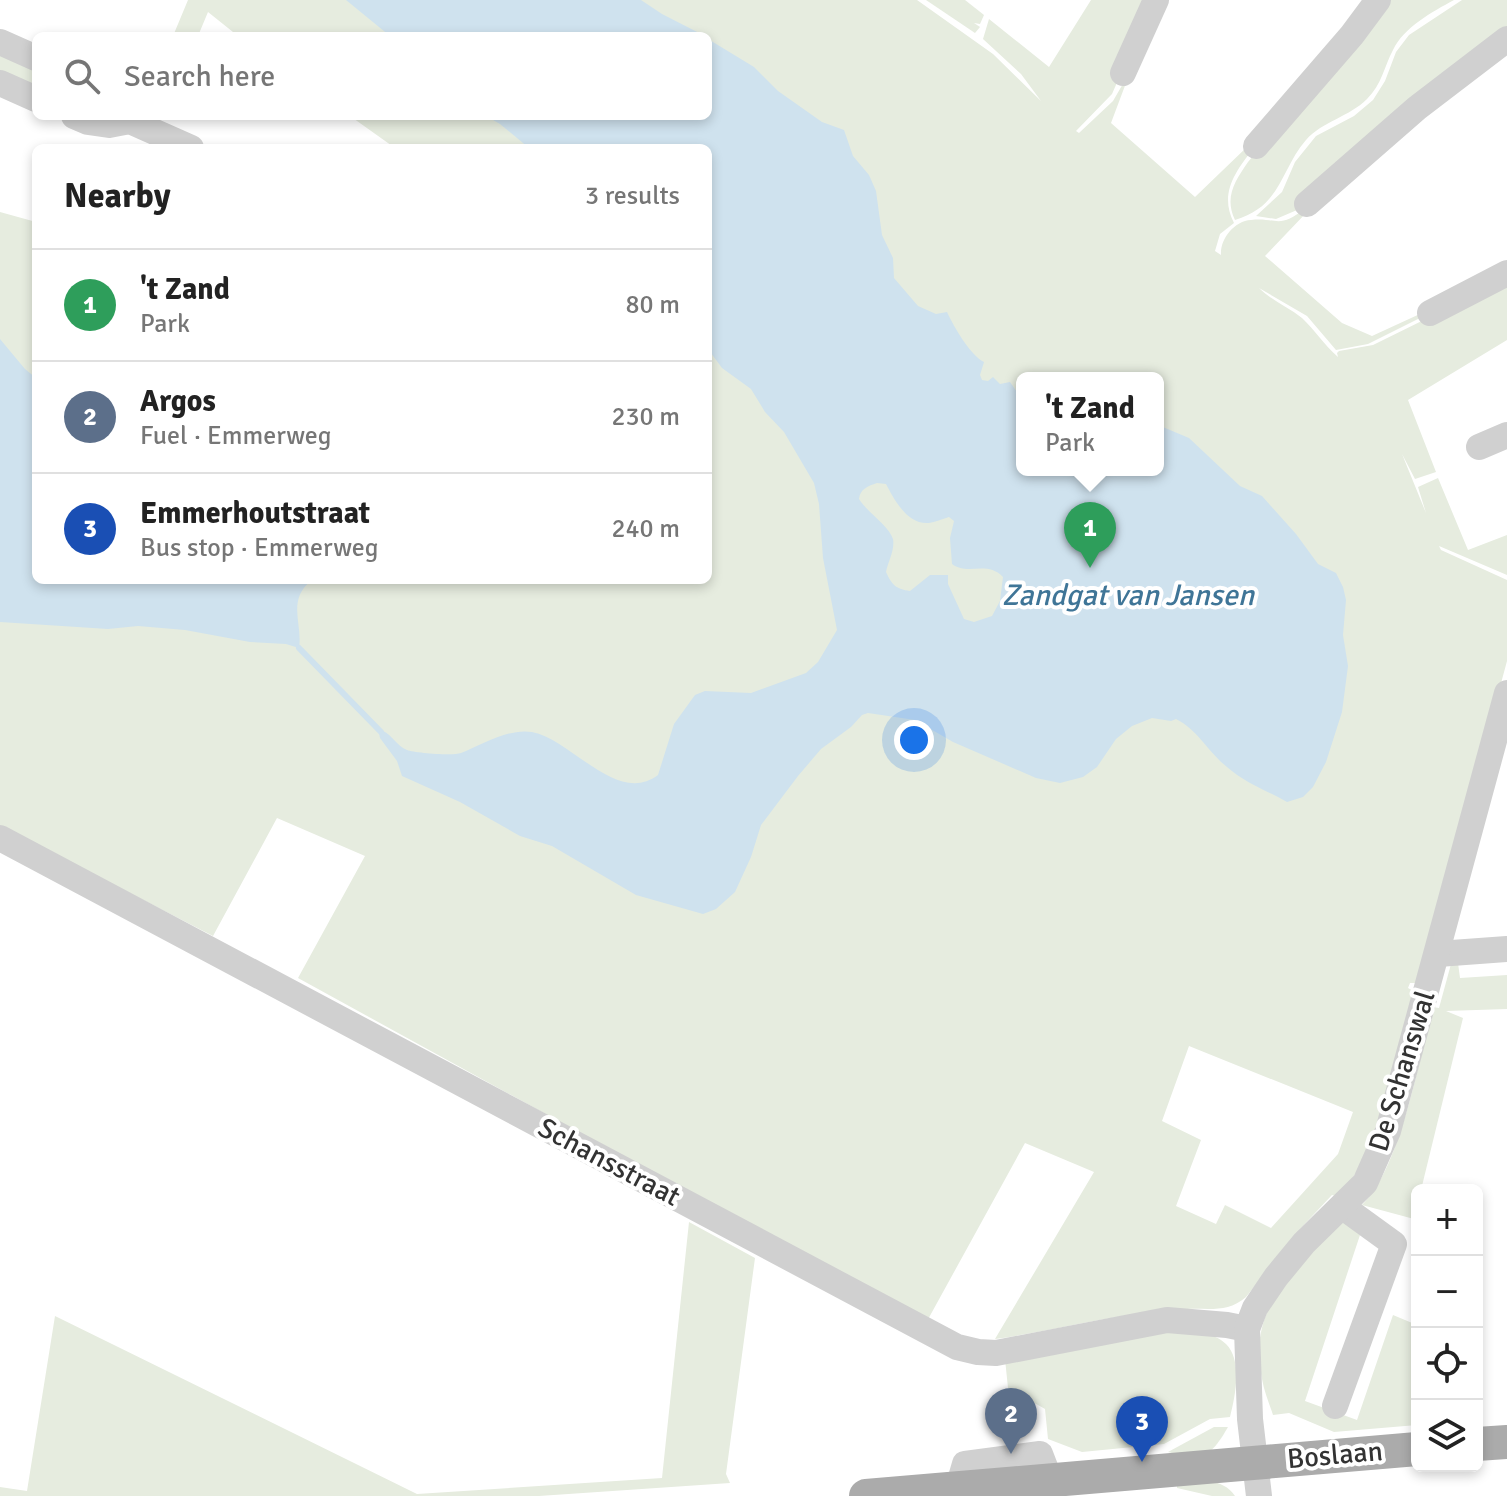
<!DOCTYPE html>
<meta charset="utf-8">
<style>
:root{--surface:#fff;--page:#f6f6f6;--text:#222;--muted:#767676;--line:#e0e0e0;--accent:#2563eb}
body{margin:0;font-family:Signika,sans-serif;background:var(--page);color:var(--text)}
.controls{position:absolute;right:24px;bottom:24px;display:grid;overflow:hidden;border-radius:12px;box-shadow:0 4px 12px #0003}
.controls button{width:72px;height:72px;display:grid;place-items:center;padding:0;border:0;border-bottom:2px solid var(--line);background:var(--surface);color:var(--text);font:40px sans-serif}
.you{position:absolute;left:914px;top:740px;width:28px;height:28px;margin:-20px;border:6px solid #fff;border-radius:50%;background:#1a73e8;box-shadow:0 0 0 12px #1a73e833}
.badge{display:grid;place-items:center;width:52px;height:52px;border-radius:50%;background:var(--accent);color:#fff;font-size:26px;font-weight:700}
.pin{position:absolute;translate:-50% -66px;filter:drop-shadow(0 2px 4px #0008)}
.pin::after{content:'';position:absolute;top:42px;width:28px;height:24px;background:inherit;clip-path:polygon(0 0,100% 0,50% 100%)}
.popup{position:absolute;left:1016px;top:372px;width:148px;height:104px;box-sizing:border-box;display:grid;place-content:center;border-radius:12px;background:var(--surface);filter:drop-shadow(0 2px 6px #0005);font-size:26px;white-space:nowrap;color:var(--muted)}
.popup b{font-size:30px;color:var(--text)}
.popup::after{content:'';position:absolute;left:50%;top:100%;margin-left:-16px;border:16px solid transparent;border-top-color:var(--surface)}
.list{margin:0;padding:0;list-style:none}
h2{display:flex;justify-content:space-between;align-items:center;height:104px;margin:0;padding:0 32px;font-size:34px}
h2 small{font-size:26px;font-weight:400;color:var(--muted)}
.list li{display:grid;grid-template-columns:52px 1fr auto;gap:24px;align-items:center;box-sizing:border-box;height:112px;padding:0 32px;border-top:2px solid var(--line)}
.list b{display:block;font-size:30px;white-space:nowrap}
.list p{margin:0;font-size:26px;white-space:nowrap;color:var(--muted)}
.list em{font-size:26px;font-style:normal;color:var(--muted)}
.icon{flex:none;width:44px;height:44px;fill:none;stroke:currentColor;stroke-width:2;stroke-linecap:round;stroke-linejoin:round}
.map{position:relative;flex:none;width:1507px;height:1496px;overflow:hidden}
.search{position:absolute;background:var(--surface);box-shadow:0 4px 12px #0003;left:32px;top:32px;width:680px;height:88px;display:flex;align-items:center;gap:20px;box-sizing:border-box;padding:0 28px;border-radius:12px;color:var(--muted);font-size:30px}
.panel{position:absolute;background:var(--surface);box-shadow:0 4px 12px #0003;left:32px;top:144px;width:680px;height:440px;border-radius:12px}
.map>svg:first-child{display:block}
.green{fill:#e6ecdf;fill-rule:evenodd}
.water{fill:#cfe2ee;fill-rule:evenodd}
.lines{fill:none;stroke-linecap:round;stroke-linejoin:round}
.stream{stroke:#cfe2ee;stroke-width:6}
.minor{stroke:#d0d0d0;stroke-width:26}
.major{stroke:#ababab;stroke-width:34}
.labels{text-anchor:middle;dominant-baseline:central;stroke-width:8;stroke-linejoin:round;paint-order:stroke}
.street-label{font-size:28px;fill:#333;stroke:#fff}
.water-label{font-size:30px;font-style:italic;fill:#3f7597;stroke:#fff}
</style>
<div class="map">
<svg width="1507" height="1496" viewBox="0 0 1507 1496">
<rect width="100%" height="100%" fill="#fff"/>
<!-- green -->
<g class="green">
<path d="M188,0h729l76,54 48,47 -20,-27 -38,-35 6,-20 60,48 42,-67h62l-41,94 -36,37 3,2 34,-32 11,-19 2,1 -15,40 84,74 53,-51 5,3c-18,23 -34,45 -19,74l-14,11 -5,17 6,4c-1,-16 13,-34 30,-35 25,-3 29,10 54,-12l2,4 -42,44 77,67 30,13 50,-23 2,3 -56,28 -32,6 -29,-34 -48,-28c12,12 29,19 43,30 13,12 22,27 36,39l-1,-4 2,-2 34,-6 134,-66v61l-99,60 28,72 -21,7 -13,-25 24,59 -8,-26 20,-9 30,72 39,-15v40l-68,-29 2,4 66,30v81l-87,322h-10l-2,5 9,5c-19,72 -31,145 -78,204l-7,-2 -31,33 -55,69c-18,16 -36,11 -59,12 -66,3 -128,21 -192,30l99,-167 -69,-29 -99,180 -628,-345 67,-122 -88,-38 -64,118 -213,-110v-614l36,10v358h672v-432h-313l-45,-32h358v-80h-470l-30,-24 -10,24h-25zM1022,378h136v92h-136zM1189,1046l164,66 -15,42 -67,74 -46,-23 -9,19 -40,-18 25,-66 -39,-19z"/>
<polygon points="926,0 965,0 984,15 980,24 974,23 980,27 975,33"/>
<path d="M1384,0h70c-22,12 -50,27 -61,50 -9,17 -11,34 -26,49 -18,18 -44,22 -61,41 -26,30 -24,66 -71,80 -11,-23 0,-39 13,-58z"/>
<polygon points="1462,0 1507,0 1507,33 1297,210 1276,219 1256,216 1282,192 1295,162 1316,136 1354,116 1373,100 1385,81 1396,52 1409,35"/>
<polygon points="0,50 36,66 36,92 0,76"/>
<path d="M1458,963l2,15 47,-3v34l-61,2 17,7 -42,172h-4l-3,29 -52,-14c38,-36 57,-145 71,-198l6,1 12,-44z"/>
<path d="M1342,1220l18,15 -55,166 52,19 36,-105 24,10v100l-83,7 -45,-19 -16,2c-4,-12 -9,-24 -11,-36 -16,-73 35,-111 80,-159z"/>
<polygon points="689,1222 755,1258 726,1474 730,1483 539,1496 0,1496 0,1487 27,1491 55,1316 417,1494 662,1478"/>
<path d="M1203,1332c8,3 17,6 23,12 17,17 9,53 4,73l-20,2 -46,25 -82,8 -34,-13 -3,-30 -37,-21 -3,-29 112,-25z"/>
<path d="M1214,1427h14c-18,31 -25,34 -60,25z"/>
<path d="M1177,1480c20,1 46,-3 58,16h-23l-35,-8z"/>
</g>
<!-- water -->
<g class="water">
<polygon points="346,0 641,0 662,14 705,36 390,36"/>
<path d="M708,39l46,28 24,24 44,31 22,8 9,26 16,19 7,16 6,44 11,23 1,20 24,28 18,8 11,-2c7,15 23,43 37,50l-4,13 2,5 6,1 5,-4 7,7 10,-2 7,10 5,2v76h136v-45l31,13 51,48 22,10 34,38 22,30 18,9 7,14 3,13 -3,35 5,31 -6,46 -16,50 -13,25 -10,10 -16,5c-21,-12 -42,-19 -60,-35 -18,-14 -30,-38 -51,-48l-5,2 -19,-3 -20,8 -16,13 -19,28 -14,10 -23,6 -24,-5 -83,-36 -38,-22 -47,-7 -6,2 -11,12 -30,22 -23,27 -37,49 -10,32 -16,35 -19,17 -13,5 -67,-19 -84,-49 -32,-10 -60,-34 -58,-26 -5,-15 -17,-23 -1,-5 4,-2c9,4 14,15 24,19 8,3 46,6 54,3 21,-8 47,-25 71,-21 39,7 85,74 126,43l16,-51 21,-29 10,-4 46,2 55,-20 12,-11 19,-32 -14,-72 -4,-54 -5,-21 -30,-51 -19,-20 -14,-23 -29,-21 -14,-19v-201h-179l-29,-24 -14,-8h222zM877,483l9,1c8,15 21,41 43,39 6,-1 13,-4 20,-6l5,4 -4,17 2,26c16,12 35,-4 51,13l-3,24 -8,15 -18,6 -10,-3 -16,-35v-9h-18l-20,16c-14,-2 -18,-6 -24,-19 2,-10 9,-22 7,-33 -4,-13 -26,-27 -34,-40 1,-10 9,-13 18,-16z"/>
<path d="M0,339l25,30 11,9v202h276c-26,20 -9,44 -13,68l-13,-4 -36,-2 -65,-12 -47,-4 -30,3 -108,-7z"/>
</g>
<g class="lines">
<!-- stream -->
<polyline class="stream" points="299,648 381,732"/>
<!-- minor -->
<g class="minor">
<polyline points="0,42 36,58"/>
<polyline points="1123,73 1156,0"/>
<polyline points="0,83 36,99"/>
<polyline points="74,116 88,122 109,125 130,121 191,148"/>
<polyline points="1256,146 1352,35 1378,0"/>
<polyline points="1307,204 1417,108 1507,39"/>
<polyline points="1430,313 1507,273"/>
<polyline points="1479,447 1507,435"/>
<polyline points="0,838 957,1347 978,1352 996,1353 1167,1320 1227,1325 1247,1329"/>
<polyline points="1438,954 1507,949"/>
<polyline points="1335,1406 1394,1244 1343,1207"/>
<polyline points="958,1488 965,1464 1040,1454 1050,1480"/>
<polyline points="1259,1496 1250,1419 1247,1329 1255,1308 1276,1277 1304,1243 1365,1183 1388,1131 1507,693"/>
</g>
<!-- major -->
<g class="major">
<polyline points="1477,1444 1507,1442"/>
<polyline points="866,1496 1417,1449"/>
</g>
</g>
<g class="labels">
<!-- street labels -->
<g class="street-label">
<text transform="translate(1402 1071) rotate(-73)">De Schanswal</text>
<text transform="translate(609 1162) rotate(28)">Schansstraat</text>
<text transform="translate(1335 1455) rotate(-5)">Boslaan</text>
</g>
<!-- water labels -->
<g class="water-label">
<text x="1128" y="595">Zandgat van Jansen</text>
</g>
</g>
</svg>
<div class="controls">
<button>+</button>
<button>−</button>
<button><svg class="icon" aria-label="locate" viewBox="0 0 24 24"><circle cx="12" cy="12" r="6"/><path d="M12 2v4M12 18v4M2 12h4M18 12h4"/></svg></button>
<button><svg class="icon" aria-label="layers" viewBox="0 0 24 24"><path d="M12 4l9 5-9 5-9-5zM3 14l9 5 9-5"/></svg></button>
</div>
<div class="you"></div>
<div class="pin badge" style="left:1090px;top:568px;background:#2e9e5b">1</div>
<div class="popup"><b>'t Zand</b>Park</div>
<div class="pin badge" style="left:1011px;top:1454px;background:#5c6f8a">2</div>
<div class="pin badge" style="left:1142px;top:1462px;background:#1a4fb4">3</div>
<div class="search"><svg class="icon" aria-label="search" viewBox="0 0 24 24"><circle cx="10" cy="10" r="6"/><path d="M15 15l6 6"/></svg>Search here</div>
<section class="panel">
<h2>Nearby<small>3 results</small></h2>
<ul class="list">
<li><span class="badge" style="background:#2e9e5b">1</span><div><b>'t Zand</b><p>Park</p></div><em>80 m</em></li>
<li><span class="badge" style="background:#5c6f8a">2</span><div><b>Argos</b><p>Fuel · Emmerweg</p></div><em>230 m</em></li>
<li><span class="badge" style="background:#1a4fb4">3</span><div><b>Emmerhoutstraat</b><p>Bus stop · Emmerweg</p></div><em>240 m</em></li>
</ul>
</section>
</div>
